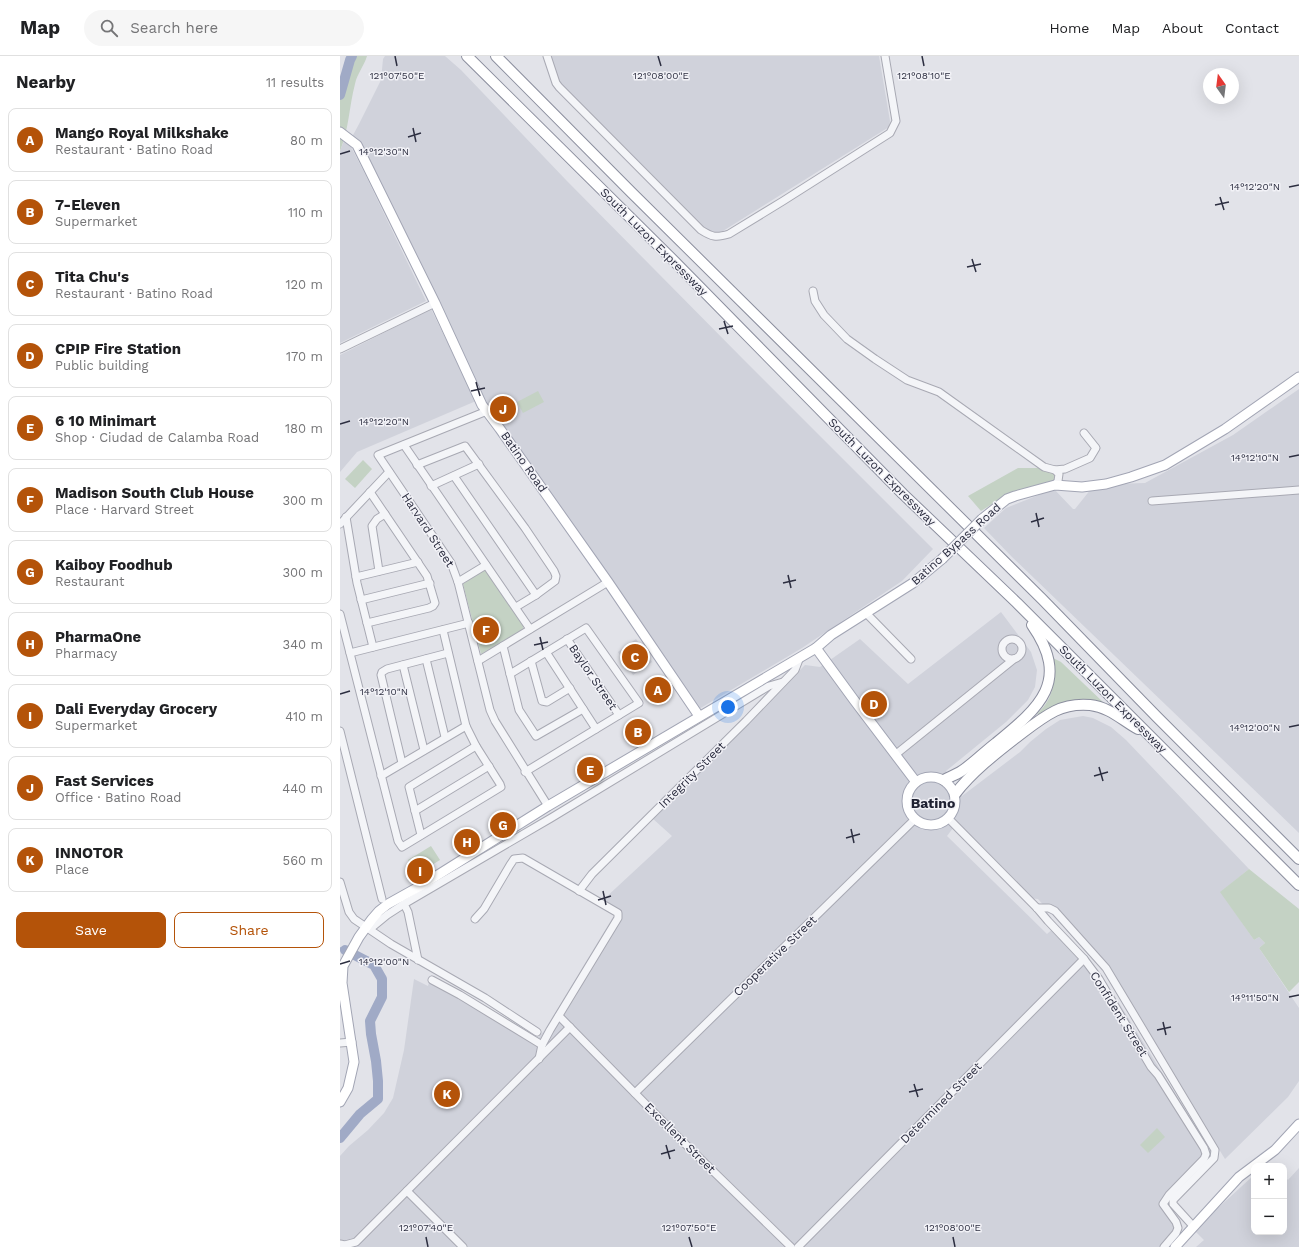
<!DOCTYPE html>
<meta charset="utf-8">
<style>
:root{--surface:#fff;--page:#f6f6f6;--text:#202124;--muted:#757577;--line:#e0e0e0;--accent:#b45309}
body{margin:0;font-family:"Work Sans",sans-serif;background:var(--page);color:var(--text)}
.controls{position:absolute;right:12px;bottom:12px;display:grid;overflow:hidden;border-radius:8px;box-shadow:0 4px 16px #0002}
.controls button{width:36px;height:36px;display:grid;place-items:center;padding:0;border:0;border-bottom:1px solid var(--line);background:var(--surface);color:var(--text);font:20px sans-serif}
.compass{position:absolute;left:863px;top:12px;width:36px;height:36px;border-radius:50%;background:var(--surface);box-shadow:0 4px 16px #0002;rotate:346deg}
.you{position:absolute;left:388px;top:651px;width:14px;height:14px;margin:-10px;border:3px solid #fff;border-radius:50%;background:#1a73e8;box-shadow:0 0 0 6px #1a73e833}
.badge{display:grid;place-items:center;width:26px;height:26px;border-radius:50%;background:var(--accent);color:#fff;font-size:13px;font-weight:700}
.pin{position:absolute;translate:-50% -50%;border:2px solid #fff;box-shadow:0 1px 4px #0006}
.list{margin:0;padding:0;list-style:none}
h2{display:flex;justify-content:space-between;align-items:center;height:52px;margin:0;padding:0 16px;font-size:17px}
h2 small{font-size:13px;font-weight:400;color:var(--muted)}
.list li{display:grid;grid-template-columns:26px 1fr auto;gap:12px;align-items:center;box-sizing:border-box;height:64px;margin:0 8px 8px;padding:0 8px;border:1px solid var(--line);border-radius:8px}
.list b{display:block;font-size:15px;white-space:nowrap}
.list p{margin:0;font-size:13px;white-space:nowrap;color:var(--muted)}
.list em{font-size:13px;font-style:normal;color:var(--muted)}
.actions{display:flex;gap:8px;padding:12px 16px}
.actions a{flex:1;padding:9px 0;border:1px solid var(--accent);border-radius:8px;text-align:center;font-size:14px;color:var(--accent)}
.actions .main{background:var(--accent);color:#fff}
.icon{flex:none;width:22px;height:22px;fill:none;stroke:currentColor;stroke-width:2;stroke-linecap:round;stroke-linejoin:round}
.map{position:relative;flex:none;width:959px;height:1191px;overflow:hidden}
header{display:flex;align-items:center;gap:24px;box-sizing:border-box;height:56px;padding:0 20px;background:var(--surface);border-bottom:1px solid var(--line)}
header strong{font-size:19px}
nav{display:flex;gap:22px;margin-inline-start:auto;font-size:14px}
.search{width:280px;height:36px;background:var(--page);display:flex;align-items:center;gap:10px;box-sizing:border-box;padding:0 14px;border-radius:22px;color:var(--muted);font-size:15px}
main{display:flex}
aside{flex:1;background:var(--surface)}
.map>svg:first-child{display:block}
.built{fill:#d0d2db}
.green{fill:#c4d2c4}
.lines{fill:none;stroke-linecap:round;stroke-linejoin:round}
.stream{stroke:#a0aac6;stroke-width:1.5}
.river{stroke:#a0aac6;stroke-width:10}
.minor-casing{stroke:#a8a9b3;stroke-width:9}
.major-casing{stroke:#a2a5b4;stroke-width:11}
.highway-casing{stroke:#8b8e9e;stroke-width:12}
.minor{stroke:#f4f5f8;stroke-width:7}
.major{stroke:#fff;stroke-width:9}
.highway{stroke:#fff;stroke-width:10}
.major-bridge-casing{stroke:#a2a5b4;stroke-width:11;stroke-linecap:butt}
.major-bridge{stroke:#fff;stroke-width:9}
.ticks{fill:none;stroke:#2c2e40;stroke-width:1.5}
.labels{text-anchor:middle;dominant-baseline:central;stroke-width:3;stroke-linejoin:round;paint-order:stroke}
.street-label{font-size:12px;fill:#2c2e40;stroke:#f2f2f7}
.quarter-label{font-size:14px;font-weight:bold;fill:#1e2031;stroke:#f2f2f7}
.ticks-label{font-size:10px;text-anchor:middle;fill:#2c2e40;stroke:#f2f2f7;stroke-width:3;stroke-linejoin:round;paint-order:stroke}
</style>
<header>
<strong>Map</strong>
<div class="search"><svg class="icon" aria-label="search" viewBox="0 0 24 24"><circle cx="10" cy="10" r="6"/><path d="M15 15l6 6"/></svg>Search here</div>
<nav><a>Home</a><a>Map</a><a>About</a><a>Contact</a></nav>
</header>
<main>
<aside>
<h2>Nearby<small>11 results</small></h2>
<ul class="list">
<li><span class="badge">A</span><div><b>Mango Royal Milkshake</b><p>Restaurant · Batino Road</p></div><em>80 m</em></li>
<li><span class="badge">B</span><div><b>7-Eleven</b><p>Supermarket</p></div><em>110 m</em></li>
<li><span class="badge">C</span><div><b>Tita Chu's</b><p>Restaurant · Batino Road</p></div><em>120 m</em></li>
<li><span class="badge">D</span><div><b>CPIP Fire Station</b><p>Public building</p></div><em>170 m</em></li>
<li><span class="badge">E</span><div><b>6 10 Minimart</b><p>Shop · Ciudad de Calamba Road</p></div><em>180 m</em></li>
<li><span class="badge">F</span><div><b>Madison South Club House</b><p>Place · Harvard Street</p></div><em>300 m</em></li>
<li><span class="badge">G</span><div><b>Kaiboy Foodhub</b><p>Restaurant</p></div><em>300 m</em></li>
<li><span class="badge">H</span><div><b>PharmaOne</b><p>Pharmacy</p></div><em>340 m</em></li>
<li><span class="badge">I</span><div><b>Dali Everyday Grocery</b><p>Supermarket</p></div><em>410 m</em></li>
<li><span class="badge">J</span><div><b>Fast Services</b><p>Office · Batino Road</p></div><em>440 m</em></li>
<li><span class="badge">K</span><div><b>INNOTOR</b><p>Place</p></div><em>560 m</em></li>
</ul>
<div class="actions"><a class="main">Save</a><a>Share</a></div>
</aside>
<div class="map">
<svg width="959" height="1191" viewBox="0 0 959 1191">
<rect width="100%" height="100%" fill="#e2e3e9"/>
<!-- built -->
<g class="built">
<polygon points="45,0 105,0 121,14 226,124 403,303 593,493 562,525 462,592 359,653 268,518 143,343 12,81 19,68 41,24 43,3"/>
<polygon points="211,0 539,0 550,65 549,71 383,175 376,177 370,176 360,170 219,28"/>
<polygon points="4,85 11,91 24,116 86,245 0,287 0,95"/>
<polygon points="91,253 136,345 17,396 0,416 0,299"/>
<polygon points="959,333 959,777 672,501 644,472 666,452 714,433 733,453 735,453 751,433 773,428 805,427 893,379"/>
<polygon points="661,556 691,596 697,614 695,631 688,644 666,666 606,715 622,740 680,696 690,686 706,673 720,664 743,660 753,662 771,671 786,684 909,813 881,836 914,884 919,881 925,887 919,892 959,952 959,1025 948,1041 885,1103 780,933 698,843 688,842 616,768 607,780 707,878 716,870 774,939 821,1015 869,1090 872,1098 829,1143 829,1152 841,1175 827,1191 0,1191 0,1100 9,1090 28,1074 44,1057 53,1042 64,994 74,923 88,930 91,919 198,982 204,975 273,861 280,857 263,844 332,780 312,762 465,609 480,611 520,583 568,628"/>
<polygon points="296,583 312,606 293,619 278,596"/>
<polygon points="959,1112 959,1191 856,1191 864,1184 854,1174 914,1119 914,1176 944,1176 944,1120 948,1124"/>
</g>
<!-- green -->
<g class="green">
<path d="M12,0h15c-3,10 -10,18 -12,28 -6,23 -6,45 -15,67v-56l10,-35z"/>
<polygon points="198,335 204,346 183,357 177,346"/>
<polygon points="23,404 32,413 15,432 5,423"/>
<polygon points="678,412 722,412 719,429 668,438 641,455 628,440"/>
<polygon points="146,513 184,568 183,573 141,598 123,528"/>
<path d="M713,602l8,4 43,41 -19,-4 -18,5 -26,11 -4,-1c18,-17 18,-33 16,-56z"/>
<polygon points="91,790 100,804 77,818 68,804"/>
<polygon points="909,813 959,853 959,926 949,936 919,892 925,887 919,881 914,884 880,836"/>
<polygon points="817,1072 825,1081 808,1097 800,1089"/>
</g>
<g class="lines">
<!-- stream -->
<polyline class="stream" points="0,892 5,894"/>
<!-- river -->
<g class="river">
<polyline points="0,39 10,4 12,0"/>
<polyline points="0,1082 20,1058 38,1043 38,1025 36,1005 31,978 30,965 42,941 42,923 34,909 5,894"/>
</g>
<!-- minor casing -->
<g class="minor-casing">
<g id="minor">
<path d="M207,0l9,27 3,4 142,143c11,7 15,8 28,4l54,-33 107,-68 6,-12 -11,-65"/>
<polyline points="473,235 475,245 484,259 507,283 535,303 567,324 599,336 704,411 715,414 719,418 718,425 715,429"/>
<polyline points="0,293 95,247"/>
<polyline points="147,355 38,399 111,507 118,526 150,654 155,665 208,750"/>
<polyline points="64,389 190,573"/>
<polyline points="77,409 125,390 185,472 214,515 216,520 215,525 196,539 176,551"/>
<polyline points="715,414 725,413 750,402 756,392 744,377"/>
<polyline points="114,420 196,539"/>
<polyline points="91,430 139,408"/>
<polyline points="812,445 959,434"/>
<polyline points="6,461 17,527 33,591"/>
<polyline points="0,468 49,416"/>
<polyline points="39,515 32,470 37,463 45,458"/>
<polyline points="16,521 78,506"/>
<polyline points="118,526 146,509"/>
<polyline points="21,544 90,527"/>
<polyline points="526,557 571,603"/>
<polyline points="0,558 58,785 62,791 161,731 160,728 136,690 126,670 103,574"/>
<polyline points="27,567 89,552 93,550 95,547 87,520 30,436"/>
<circle cx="672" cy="593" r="10"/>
<polyline points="227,583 279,659"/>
<polyline points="163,590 179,654 196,680 243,653"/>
<polyline points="206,596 256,673"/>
<polyline points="10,597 129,567"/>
<polyline points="86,603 105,681"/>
<polyline points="138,605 268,526"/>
<polyline points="191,605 202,645 207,646 230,632"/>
<polyline points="63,609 84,694"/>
<polyline points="170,618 246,572 299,647 185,716"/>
<polyline points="0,675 42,843"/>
<polyline points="555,699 674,603"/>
<polyline points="62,707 41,619 42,616 47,613 108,597"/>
<polyline points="41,720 126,670"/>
<polyline points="75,755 149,710"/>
<polyline points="608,762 697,852 708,865 744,903 759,923 811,1011 818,1019 864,1092 866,1098 864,1103 829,1139 823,1148 836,1166 838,1172 836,1177 824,1191"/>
<polyline points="81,779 69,731 136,690"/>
<polyline points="0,826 9,856 14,863 51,888 145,942 197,976"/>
<polyline points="239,835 252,818 406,665 455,614 460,601"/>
<polyline points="697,852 709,852 715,855 766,912 875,1094 874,1102 833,1144 833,1148 853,1170"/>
<polyline points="135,863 144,853 170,809 174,803 183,802 278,857 278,862 210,974 202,989 199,1003"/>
<polyline points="30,873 47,859 64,848"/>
<polyline points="78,904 68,856 64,848 211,762 429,630 443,626"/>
<polyline points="92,924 120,939 202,989"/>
<polyline points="219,960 336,1079 451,1191"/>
<polyline points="0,987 12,986"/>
<polyline points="295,1037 575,763"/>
<polyline points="67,1135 123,1191"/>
<polyline points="0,1188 5,1189 16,1186 230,971"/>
<polyline points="458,1191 744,903"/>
</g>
</g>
<!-- major casing -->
<g class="major-casing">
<g id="major">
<polyline points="0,76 17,89 95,247 142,349 160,373 268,526 359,660"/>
<polyline points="642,463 667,443 675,440 715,429 742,431 766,428 791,421 825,409 885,373 959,321"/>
<polyline points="476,592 514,644 576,726"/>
<circle cx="591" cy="745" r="24"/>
<polyline points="0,1046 8,1032 14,1006 2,927 3,910 19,881 32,863 39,855 48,848 82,829 208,750 476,592 491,579 573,527 602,503"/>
<polyline points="835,1191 899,1121 935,1094 959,1068"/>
</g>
</g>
<!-- highway casing -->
<g class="highway-casing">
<g id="highway">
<polyline points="127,0 335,206 563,438 677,547 959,829"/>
<polyline points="156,0 291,136 702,543 817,661 959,803"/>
<path d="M604,724c5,-3 11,-5 16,-8 13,-8 24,-20 36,-29 44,-36 75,-62 36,-118"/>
<path d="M615,738c17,-22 40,-40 62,-57 12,-9 24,-19 38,-26 10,-5 23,-7 35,-6 19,2 32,15 48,24"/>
</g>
</g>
<!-- minor -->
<use href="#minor" class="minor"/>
<!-- major -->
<use href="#major" class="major"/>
<!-- highway -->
<use href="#highway" class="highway"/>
<!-- major-bridge casing -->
<g class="major-bridge-casing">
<polyline id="major-bridge" points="602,503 642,463"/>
</g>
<!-- major-bridge -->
<use href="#major-bridge" class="major-bridge"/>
</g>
<!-- ticks -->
<path class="ticks" d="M55,0l2,10M318,0l3,10M582,0l2,10M73,72l3,14M68,81l13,-4M0,98l10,-3M949,131l10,-2M880,141l4,13M875,149l14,-3M632,203l4,13M627,211l14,-3M384,265l4,13M379,273l14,-3M136,326l4,14M131,335l14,-3M0,368l10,-3M949,401l10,-2M696,457l3,14M691,466l13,-4M448,519l3,13M443,527l13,-3M200,581l3,13M194,589l14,-3M0,638l10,-3M949,671l10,-2M759,711l4,14M754,720l14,-4M511,773l3,14M506,782l14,-4M263,835l3,14M258,844l13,-4M0,908l10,-3M949,941l10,-2M823,966l3,13M817,974l14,-3M574,1028l4,13M569,1036l14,-3M326,1089l4,14M321,1098l14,-4M86,1181l2,10M349,1181l3,10M613,1181l2,10"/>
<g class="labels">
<!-- street labels -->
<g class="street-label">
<text transform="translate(314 186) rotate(45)">South Luzon Expressway</text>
<text transform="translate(184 406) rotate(55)">Batino Road</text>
<text transform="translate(542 416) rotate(45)">South Luzon Expressway</text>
<text transform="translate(88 474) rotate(57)">Harvard Street</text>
<text transform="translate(616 488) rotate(-42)">Batino Bypass Road</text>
<text transform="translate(253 621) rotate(56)">Baylor Street</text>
<text transform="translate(773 643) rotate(45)">South Luzon Expressway</text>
<text transform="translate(352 719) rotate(-45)">Integrity Street</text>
<text transform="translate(435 900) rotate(-44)">Cooperative Street</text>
<text transform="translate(779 958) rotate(58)">Confident Street</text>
<text transform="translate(601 1047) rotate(-45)">Determined Street</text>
<text transform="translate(340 1082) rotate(45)">Excellent Street</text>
</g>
<!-- quarter labels -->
<g class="quarter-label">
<text x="593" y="747">Batino</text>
</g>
</g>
<g class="ticks-label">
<text x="57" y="23">121°07'50"E</text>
<text x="321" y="23">121°08'00"E</text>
<text x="584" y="23">121°08'10"E</text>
<text x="44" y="99">14°12'30"N</text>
<text x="915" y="134">14°12'20"N</text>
<text x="44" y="369">14°12'20"N</text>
<text x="915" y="405">14°12'10"N</text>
<text x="44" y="639">14°12'10"N</text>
<text x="915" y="675">14°12'00"N</text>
<text x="44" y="909">14°12'00"N</text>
<text x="915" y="945">14°11'50"N</text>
<text x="86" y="1175">121°07'40"E</text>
<text x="349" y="1175">121°07'50"E</text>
<text x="613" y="1175">121°08'00"E</text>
</g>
</svg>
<div class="controls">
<button>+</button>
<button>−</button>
</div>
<svg class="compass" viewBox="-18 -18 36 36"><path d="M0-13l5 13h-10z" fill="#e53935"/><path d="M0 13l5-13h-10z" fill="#757577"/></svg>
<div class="you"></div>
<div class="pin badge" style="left:318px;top:634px">A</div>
<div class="pin badge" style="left:298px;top:676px">B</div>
<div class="pin badge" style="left:295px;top:601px">C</div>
<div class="pin badge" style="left:534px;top:648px">D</div>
<div class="pin badge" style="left:250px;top:714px">E</div>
<div class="pin badge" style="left:146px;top:574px">F</div>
<div class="pin badge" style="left:163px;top:769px">G</div>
<div class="pin badge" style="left:127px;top:786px">H</div>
<div class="pin badge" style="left:80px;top:815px">I</div>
<div class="pin badge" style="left:163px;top:353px">J</div>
<div class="pin badge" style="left:107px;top:1038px">K</div>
</div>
</main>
